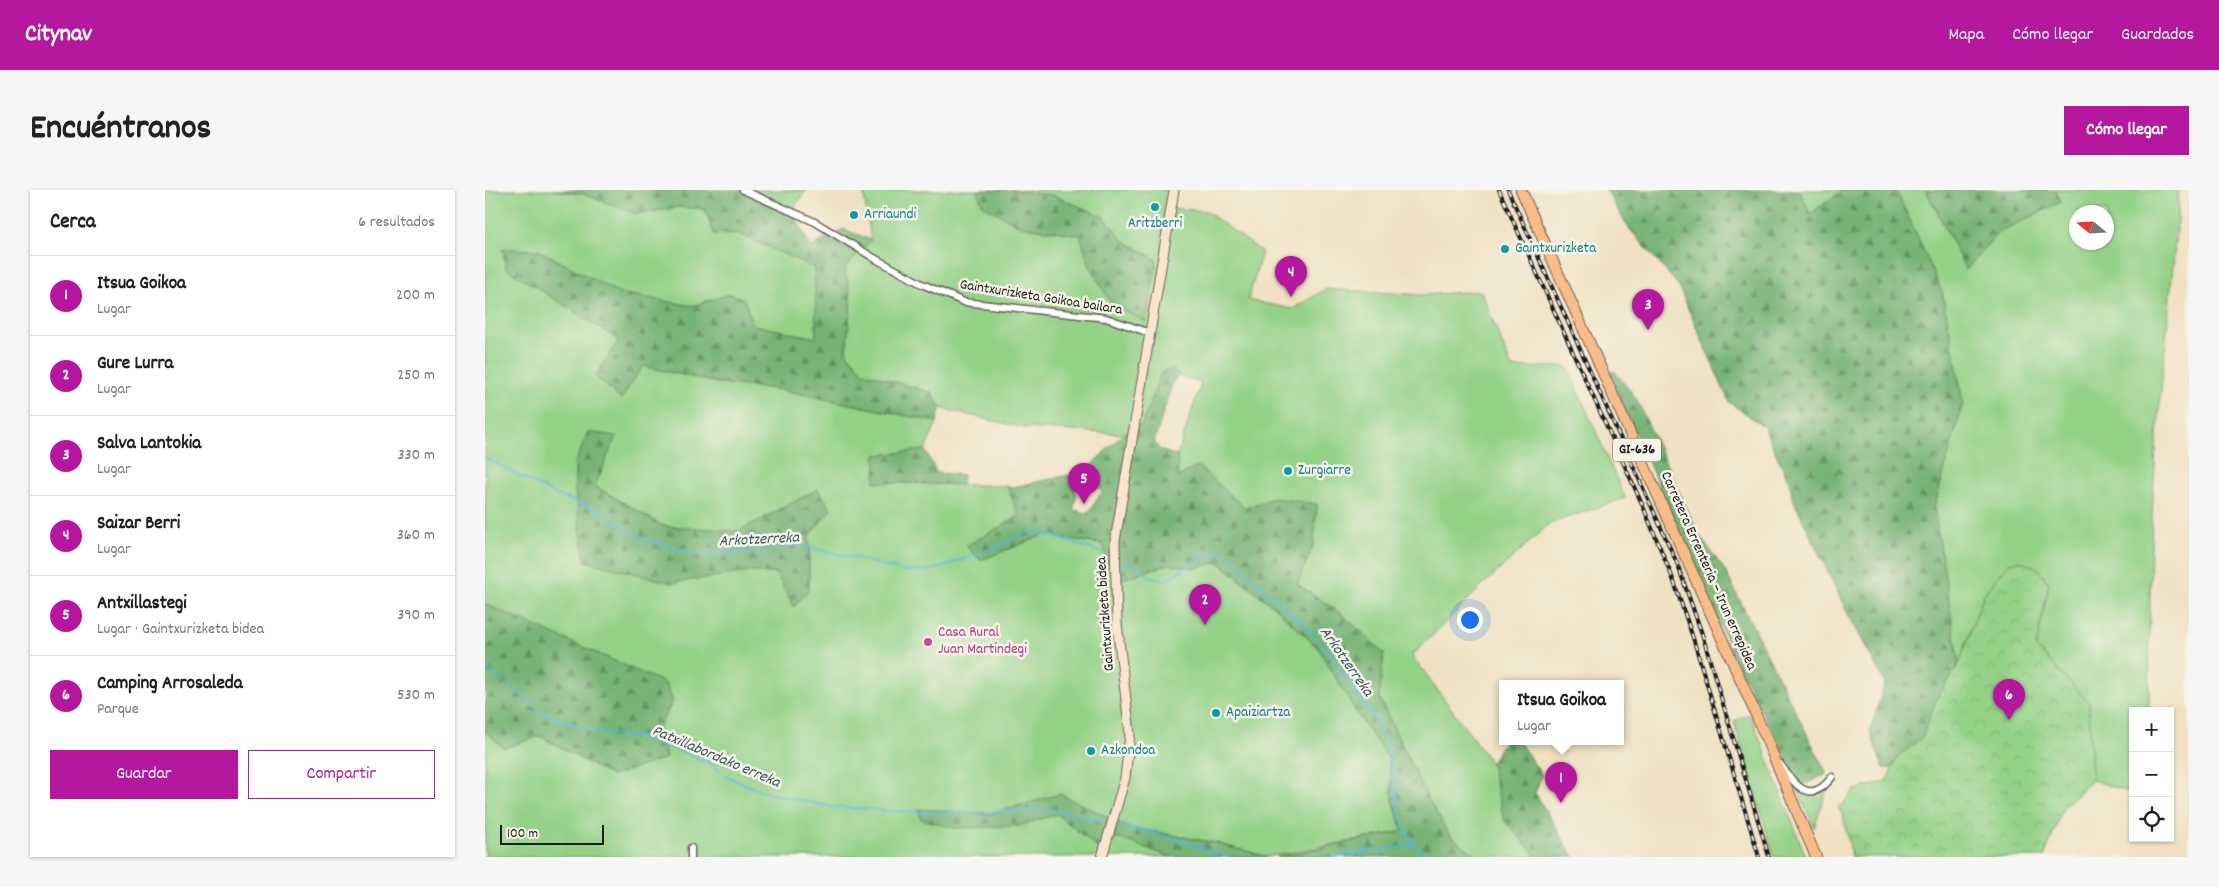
<!DOCTYPE html>
<html lang="es">
<meta charset="utf-8">
<style>
:root{--surface:#fff;--page:#f6f6f6;--text:#222;--muted:#767676;--line:#e0e0e0;--accent:#b5179e}
body{margin:0;font-family:Dekko,sans-serif;background:var(--page);color:var(--text)}
.controls{position:absolute;right:15px;bottom:15px;display:grid;overflow:hidden;border-radius:0px;box-shadow:0 1px 4px #0004}
.controls button{width:45px;height:45px;display:grid;place-items:center;padding:0;border:0;border-bottom:1px solid var(--line);background:var(--surface);color:var(--text);font:25px sans-serif}
.compass{position:absolute;left:1584px;top:15px;width:45px;height:45px;border-radius:50%;background:var(--surface);box-shadow:0 1px 4px #0004;rotate:288deg}
.scale{position:absolute;left:15px;bottom:12px;width:104px;box-sizing:border-box;padding-left:5px;border:2px solid #1c1c1c;border-top:0;font-size:14px;line-height:18px;white-space:nowrap;color:#1c1c1c;-webkit-text-stroke:4px #f7f3e8;paint-order:stroke}
.you{position:absolute;left:984px;top:429px;width:18px;height:18px;margin:-12px;border:4px solid #fff;border-radius:50%;background:#1a73e8;box-shadow:0 0 0 8px #1a73e833}
.badge{display:grid;place-items:center;width:32px;height:32px;border-radius:50%;background:var(--accent);color:#fff;font-size:16px;font-weight:700}
.pin{position:absolute;translate:-50% -41px;filter:drop-shadow(0 1px 2px #0008)}
.pin::after{content:'';position:absolute;top:26px;width:18px;height:15px;background:inherit;clip-path:polygon(0 0,100% 0,50% 100%)}
.popup{position:absolute;left:1014px;top:490px;width:125px;height:65px;box-sizing:border-box;display:grid;place-content:center;border-radius:0px;background:var(--surface);filter:drop-shadow(0 1px 4px #0005);font-size:16px;white-space:nowrap;color:var(--muted)}
.popup b{font-size:19px;color:var(--text)}
.popup::after{content:'';position:absolute;left:50%;top:100%;margin-left:-10px;border:10px solid transparent;border-top-color:var(--surface)}
.list{margin:0;padding:0;list-style:none}
h2{display:flex;justify-content:space-between;align-items:center;height:65px;margin:0;padding:0 20px;font-size:21px}
h2 small{font-size:16px;font-weight:400;color:var(--muted)}
.list li{display:grid;grid-template-columns:32px 1fr auto;gap:15px;align-items:center;box-sizing:border-box;height:80px;padding:0 20px;border-top:1px solid var(--line)}
.list b{display:block;font-size:19px;white-space:nowrap}
.list p{margin:0;font-size:16px;white-space:nowrap;color:var(--muted)}
.list em{font-size:16px;font-style:normal;color:var(--muted)}
.actions{display:flex;gap:10px;padding:15px 20px}
.actions a{flex:1;padding:11px 0;border:1px solid var(--accent);border-radius:0px;text-align:center;font-size:18px;color:var(--accent)}
.actions .main{background:var(--accent);color:#fff}
.icon{flex:none;width:28px;height:28px;fill:none;stroke:currentColor;stroke-width:2;stroke-linecap:round;stroke-linejoin:round}
.map{position:relative;flex:none;width:1704px;height:667px;overflow:hidden;border-radius:0px}
header{display:flex;align-items:center;gap:30px;box-sizing:border-box;height:70px;padding:0 25px;background:var(--accent);color:#fff}
header strong{font-size:24px}
nav{display:flex;gap:28px;margin-inline-start:auto;font-size:18px}
.intro{display:flex;align-items:center;justify-content:space-between;box-sizing:border-box;height:120px;padding:0 30px}
h1{margin:0;font-size:35px}
.button{padding:12px 22px;border-radius:0px;background:var(--accent);color:#fff;font-size:18px;font-weight:700}
main{display:flex;gap:30px;padding:0 30px}
aside{flex:1;background:var(--surface);border-radius:0px;box-shadow:0 1px 4px #0004}
.map>svg:first-child{display:block}
.green{fill:#94d288;stroke:#587752;fill-rule:evenodd}
.forest{fill:url(#forest-firs);stroke:#4a6848}
.park{fill:url(#park-crowns);stroke:#587752}
.lines{fill:none;stroke-linecap:round;stroke-linejoin:round}
.stream{stroke:#54b4d3;stroke-width:2}
.minor-casing{stroke:#666156;stroke-width:9}
.secondary-casing{stroke:#666156;stroke-width:11}
.primary-casing{stroke:#666156;stroke-width:12}
.minor{stroke:#fff;stroke-width:6}
.secondary{stroke:#fde4d0;stroke-width:9}
.primary{stroke:#f9bc89;stroke-width:10}
.rail-casing{stroke:#1c1c1c;stroke-width:4}
.rail{stroke:#f7f3e8;stroke-width:2;stroke-dasharray:5.5;stroke-linecap:butt}
.culture-dot{fill:#0f9aa8;stroke:#f7f3e8;stroke-width:2}
.hotel-dot{fill:#d1479c;stroke:#f7f3e8;stroke-width:2}
.labels{text-anchor:middle;dominant-baseline:central;stroke-width:5;stroke-linejoin:round;paint-order:stroke}
.shield{fill:#f7f3e8;stroke:#5e5c59;stroke-width:1}
.shield-label{font-size:14px;font-weight:bold;fill:#1c1c1c}
.culture-label{font-size:15px;fill:#0d838f;stroke:#f7f3e8;text-anchor:start}
.street-label{font-size:15px;fill:#1c1c1c;stroke:#f7f3e8}
.hotel-label{font-size:15px;fill:#b23c85;stroke:#f7f3e8;text-anchor:start}
.water-label{font-size:16px;font-style:italic;fill:#325965;stroke:#f7f3e8}
</style>
<header>
<strong>Citynav</strong>
<nav><a>Mapa</a><a>Cómo llegar</a><a>Guardados</a></nav>
</header>
<div class="intro"><h1>Encuéntranos</h1><a class="button">Cómo llegar</a></div>
<main>
<aside>
<h2>Cerca<small>6 resultados</small></h2>
<ul class="list">
<li><span class="badge">1</span><div><b>Itsua Goikoa</b><p>Lugar</p></div><em>200 m</em></li>
<li><span class="badge">2</span><div><b>Gure Lurra</b><p>Lugar</p></div><em>250 m</em></li>
<li><span class="badge">3</span><div><b>Salva Lantokia</b><p>Lugar</p></div><em>330 m</em></li>
<li><span class="badge">4</span><div><b>Saizar Berri</b><p>Lugar</p></div><em>360 m</em></li>
<li><span class="badge">5</span><div><b>Antxillastegi</b><p>Lugar · Gaintxurizketa bidea</p></div><em>390 m</em></li>
<li><span class="badge">6</span><div><b>Camping Arrosaleda</b><p>Parque</p></div><em>530 m</em></li>
</ul>
<div class="actions"><a class="main">Guardar</a><a>Compartir</a></div>
</aside>
<div class="map">
<svg width="1704" height="667" viewBox="0 0 1704 667">
<defs>
<pattern id="forest-firs" width="22" height="20" patternUnits="userSpaceOnUse" patternTransform="scale(1.25)"><rect width="22" height="20" fill="#77b474"/><path d="M5 1l3.5 6h-7zM16 11l3.5 6h-7z" fill="#61925e"/></pattern>
<pattern id="park-crowns" width="20" height="18" patternUnits="userSpaceOnUse" patternTransform="scale(1.25)"><rect width="20" height="18" fill="#94d288"/><path d="M2 6a3 3 0 1 1 6 0M12 15a3 3 0 1 1 6 0" fill="none" stroke="#7fb475"/></pattern>
</defs>
<rect width="100%" height="100%" fill="#f7f3e8"/>
<filter id="ink" filterUnits="userSpaceOnUse"><feTurbulence type="fractalNoise" baseFrequency=".02" numOctaves="2"/><feDisplacementMap in="SourceGraphic" scale="10" xChannelSelector="R" yChannelSelector="G"/><feConvolveMatrix kernelMatrix="1 2 1 2 8 2 1 2 1" color-interpolation-filters="sRGB"/></filter>
<filter id="wash" filterUnits="userSpaceOnUse"><feTurbulence type="fractalNoise" baseFrequency=".0096" numOctaves="4" result="noise"/><feDisplacementMap in="SourceGraphic" scale="20" xChannelSelector="R" yChannelSelector="G"/><feGaussianBlur stdDeviation="1.12" result="paint"/><feColorMatrix in="noise" values="0 0 0 0 0 0 0 0 0 0 0 0 0 0 0 0 0 1.4 0 .05"/><feComposite in="paint" operator="in"/></filter>
<g filter="url(#wash)">
<rect width="100%" height="100%" fill="#f0e1c3"/>
<!-- green -->
<g class="green">
<path d="M0,0h68l30,4 54,20 42,-7 26,2 9,25 23,-1 79,35v70l-63,-13 -9,-26 -14,-5 -38,12 -74,-13 -80,-43h-35l3,18 114,72 1,58 22,-32 75,17 59,6 160,33 -12,28 -49,6 -1,26 133,4 11,30 -52,30 13,14 64,-25 61,10 2,24 14,10 48,-15 26,4 23,-6 55,44 46,43 39,66 31,44 4,41 10,31 -135,26 -52,-14 -88,-16 -68,-33 -70,20 -72,-4 100,16 39,-12 40,33 21,-9 53,19h-686v-126l19,17 36,-12 72,40 47,-49 14,-26 -158,-84 -30,-13zM131,246l-21,50 68,40 76,5 79,-42 13,20 -22,27v53l-33,-16 -26,-1 -175,-80z"/>
<polygon points="259,0 321,0 307,21"/>
<polygon points="378,0 491,0 498,15 535,36 595,45 605,76 672,70 638,50 619,27 567,5 526,0 685,0 681,18 721,21 777,62 763,110 807,119 841,99 938,105 996,101 1027,178 1082,176 1140,308 1064,334 1002,391 929,464 926,464 1006,573 1019,630 1052,667 994,667 965,646 942,607 894,507 899,463 858,425 812,394 829,353 789,308 760,318 693,287 692,266 716,193 694,186 688,179 676,183 657,235 638,244 538,238 455,218 447,203 378,182 361,162 366,112 360,78 386,50"/>
<polygon points="1314,0 1358,0 1325,24"/>
<path d="M1411,0h30l40,79 31,-36 64,-31 -5,-12h123c-6,92 -18,183 -24,275 -6,82 -5,164 -6,246h-16v80h-7l-34,-11 -3,-77 -53,-56 13,-64 -13,-16 -52,27 -25,70 -25,-156 29,-106 -21,-110zM1592,22h30v30h-30z"/>
<polygon points="1265,524 1321,667 1289,667 1249,531"/>
<polygon points="1342,599 1329,638 1313,601 1326,605"/>
</g>
<!-- forest -->
<g class="forest">
<polygon points="68,0 258,0 307,21 326,57 358,39 386,50 360,78 366,112 361,162 378,182 447,203 455,218 452,232 292,199 233,193 158,176 136,209 110,186 134,150 21,78 18,59 53,60 134,103 207,116 245,104 259,109 268,135 331,148 330,78 252,43 229,44 220,19 194,17 152,24 98,4"/>
<polygon points="491,0 526,0 567,5 619,27 638,50 672,71 661,132 627,115 605,76 595,45 535,36 498,15"/>
<polygon points="1121,0 1314,0 1325,24 1358,0 1411,0 1457,102 1478,212 1449,318 1474,474 1450,512 1438,547 1412,567 1407,578 1398,578 1385,541 1400,493 1360,418 1309,311 1304,292 1279,237 1244,212 1193,95 1143,37"/>
<polygon points="1441,0 1571,0 1576,12 1512,43 1481,80"/>
<polygon points="688,179 694,186 688,192 669,252 675,260 692,266 693,287 713,276 760,318 789,308 832,314 829,353 812,394 858,425 899,463 894,508 942,607 965,646 994,667 792,667 918,641 908,610 904,569 873,525 834,459 788,416 734,372 710,378 684,374 636,389 622,379 619,354 559,345 496,370 481,356 534,326 523,298 584,285 592,305 588,320 603,323 617,302 604,277 638,244 657,235 676,183"/>
<polygon points="1129,181 1151,208 1214,345 1239,379 1342,584 1315,596 1249,467 1124,183"/>
<polygon points="103,242 131,246 110,296 178,336 254,341 333,299 346,319 324,346 324,399 309,417 291,383 265,382 186,393 100,371 90,302 90,273"/>
<polygon points="440,260 452,283 478,285 477,295 390,292 391,265"/>
<polygon points="0,414 180,493 188,511 174,537 181,568 127,586 55,546 19,558 0,541"/>
<polygon points="1019,552 1034,552 1057,585 1050,603 1089,667 1052,667 1019,630 1006,573"/>
<polygon points="575,604 643,637 731,653 783,667 686,667 633,648 612,657 572,624 533,636 470,638 436,629 433,619 505,624"/>
</g>
<!-- park -->
<polygon class="park" points="1534,371 1551,377 1564,393 1551,457 1604,513 1607,590 1578,618 1559,667 1367,667 1358,626 1353,617 1358,614 1369,600 1399,592 1404,586 1412,567 1438,547 1450,512 1474,474 1499,404 1524,373"/>
<g class="lines">
<!-- stream -->
<g class="stream">
<polyline points="0,268 70,304 112,320 164,351 215,364 269,362 311,355 372,368 418,381 448,380 514,357 540,342 568,346 618,363"/>
<polyline points="638,371 665,386 680,391 719,365 740,363 830,445 887,524 902,551 917,633 929,655 944,667"/>
<polyline points="0,477 60,524 111,542 153,547 195,561 225,573 241,586 282,603 348,617 443,623 570,620 620,631"/>
<polyline points="632,634 681,646 743,667"/>
<polyline points="848,667 929,655"/>
</g>
</g>
</g>
<g filter="url(#ink)">
<g class="lines">
<!-- minor casing -->
<g class="minor-casing">
<g id="minor">
<polyline points="258,0 330,32 389,68 437,94 479,112 621,128 665,143"/>
<path d="M1295,574c16,22 30,42 52,13"/>
<polyline points="206,667 206,658"/>
</g>
</g>
<!-- secondary casing -->
<g class="secondary-casing">
<polyline id="secondary" points="617,667 640,588 645,544 632,433 630,351 689,0"/>
</g>
<!-- primary casing -->
<g class="primary-casing">
<polyline id="primary" points="1036,0 1269,520 1331,667"/>
</g>
<!-- minor -->
<use href="#minor" class="minor"/>
<!-- secondary -->
<use href="#secondary" class="secondary"/>
<!-- primary -->
<use href="#primary" class="primary"/>
<!-- rail casing -->
<g class="rail-casing">
<g id="rail">
<polyline points="1014,0 1157,314 1188,389 1208,448 1274,667"/>
<polyline points="1023,0 1192,373 1217,444 1284,667"/>
</g>
</g>
<!-- rail -->
<use href="#rail" class="rail"/>
</g>
</g>
<!-- markers -->
<g class="culture-dot">
<circle cx="670" cy="17" r="5"/>
<circle cx="369" cy="25" r="5"/>
<circle cx="1020" cy="59" r="5"/>
<circle cx="803" cy="281" r="5"/>
<circle cx="731" cy="523" r="5"/>
<circle cx="606" cy="561" r="5"/>
</g>
<circle class="hotel-dot" cx="443" cy="452" r="5"/>
<g class="labels">
<!-- shield labels -->
<rect class="shield" x="1128" y="248.5" width="48" height="23" rx="4"/>
<g class="shield-label">
<text x="1152" y="260">GI-636</text>
</g>
<!-- culture labels -->
<g class="culture-label">
<text x="379" y="25">Arriaundi</text>
<text x="670" y="34" text-anchor="middle">Aritzberri</text>
<text x="1030" y="59">Gaintxurizketa</text>
<text x="813" y="281">Zurgiarre</text>
<text x="741" y="523">Apaiziartza</text>
<text x="616" y="561">Azkondoa</text>
</g>
<!-- street labels -->
<g class="street-label">
<text transform="translate(556 108) rotate(9)">Gaintxurizketa Goikoa bailara</text>
<text transform="translate(1223 381) rotate(66)">Carretera Errenteria – Irun errepidea</text>
<text transform="translate(621 424) rotate(-94)">Gaintxurizketa bidea</text>
</g>
<!-- hotel labels -->
<g class="hotel-label">
<text x="453" y="443">Casa Rural<tspan x="453" dy="17">Juan Martindegi</tspan></text>
</g>
<!-- water labels -->
<g class="water-label">
<text transform="translate(274 350) rotate(-3)">Arkotzerreka</text>
<text transform="translate(861 472) rotate(55)">Arkotzerreka</text>
<text transform="translate(231 567) rotate(23)">Patxillabordako erreka</text>
</g>
</g>
</svg>
<div class="controls">
<button>+</button>
<button>−</button>
<button><svg class="icon" aria-label="locate" viewBox="0 0 24 24"><circle cx="12" cy="12" r="6"/><path d="M12 2v4M12 18v4M2 12h4M18 12h4"/></svg></button>
</div>
<svg class="compass" viewBox="-18 -18 36 36"><path d="M0-13l5 13h-10z" fill="#e53935"/><path d="M0 13l5-13h-10z" fill="#767676"/></svg>
<div class="scale">100 m</div>
<div class="you"></div>
<div class="pin badge" style="left:1076px;top:613px">1</div>
<div class="popup"><b>Itsua Goikoa</b>Lugar</div>
<div class="pin badge" style="left:720px;top:435px">2</div>
<div class="pin badge" style="left:1163px;top:140px">3</div>
<div class="pin badge" style="left:806px;top:107px">4</div>
<div class="pin badge" style="left:599px;top:314px">5</div>
<div class="pin badge" style="left:1524px;top:530px">6</div>
</div>
</main>
